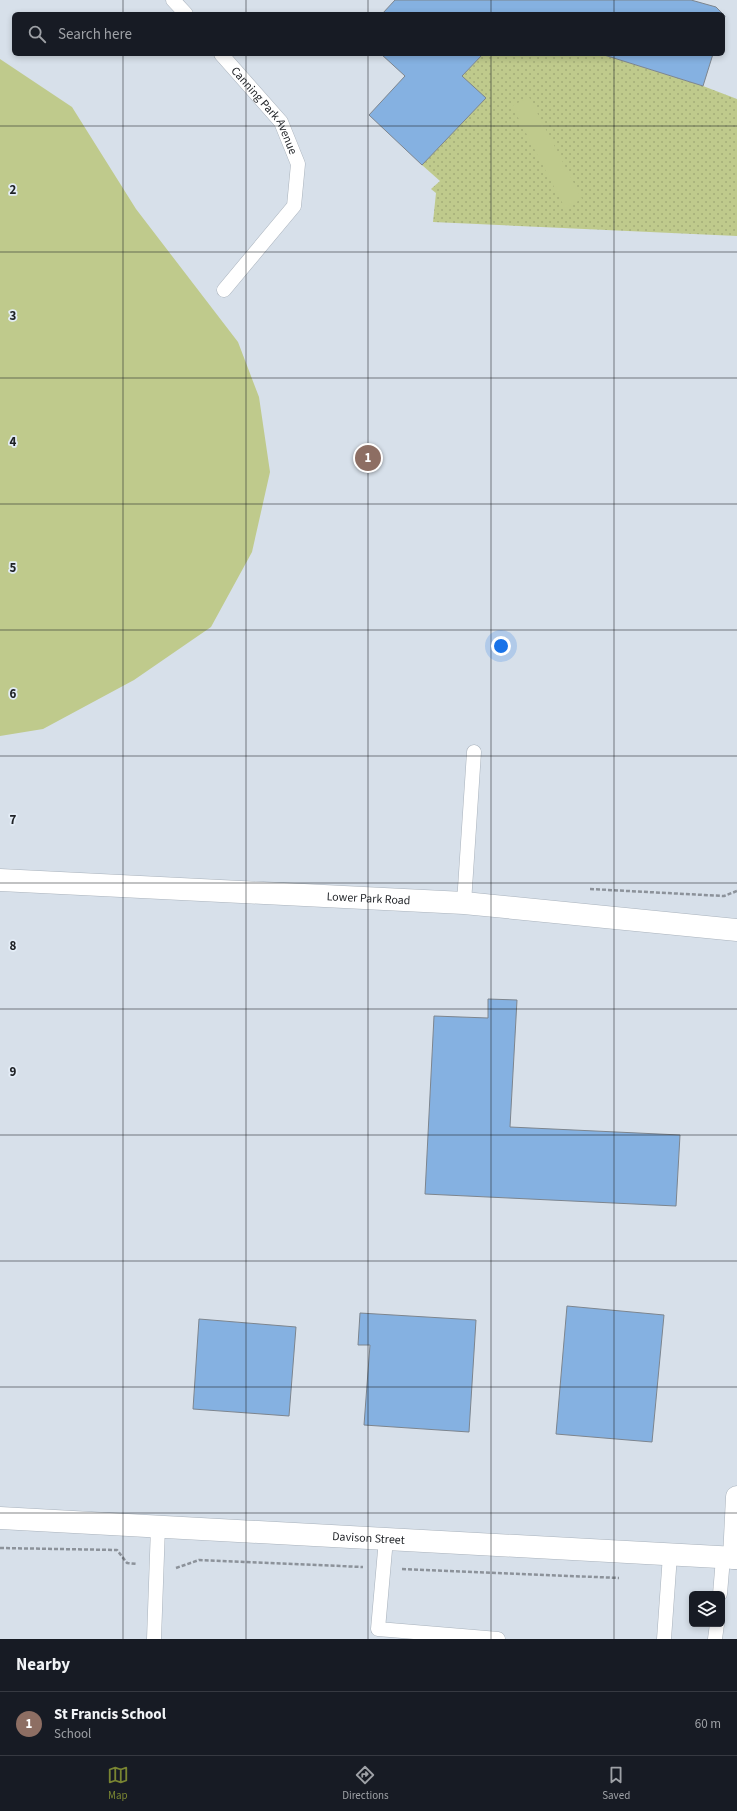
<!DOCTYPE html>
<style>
:root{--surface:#171b24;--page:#242831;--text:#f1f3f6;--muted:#9ea1a6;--line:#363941;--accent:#798532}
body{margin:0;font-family:"Source Sans 3",sans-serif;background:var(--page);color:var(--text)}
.controls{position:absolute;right:12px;bottom:12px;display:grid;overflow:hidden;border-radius:6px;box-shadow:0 2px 6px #0003}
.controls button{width:36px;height:36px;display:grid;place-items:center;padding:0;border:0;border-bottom:1px solid var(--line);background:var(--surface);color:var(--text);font:20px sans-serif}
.you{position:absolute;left:501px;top:646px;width:14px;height:14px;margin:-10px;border:3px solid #fff;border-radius:50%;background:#1a73e8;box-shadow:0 0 0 6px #1a73e833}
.badge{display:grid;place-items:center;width:26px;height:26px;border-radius:50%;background:var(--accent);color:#fff;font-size:13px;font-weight:700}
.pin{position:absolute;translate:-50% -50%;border:2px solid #fff;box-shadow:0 1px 4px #0006}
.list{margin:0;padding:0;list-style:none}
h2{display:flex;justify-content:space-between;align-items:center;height:52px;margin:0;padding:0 16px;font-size:17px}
h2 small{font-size:13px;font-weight:400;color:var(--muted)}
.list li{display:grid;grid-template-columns:26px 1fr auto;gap:12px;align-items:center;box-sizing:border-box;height:64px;padding:0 16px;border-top:1px solid var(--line)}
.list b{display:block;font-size:15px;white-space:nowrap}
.list p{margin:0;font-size:13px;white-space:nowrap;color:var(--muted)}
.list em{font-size:13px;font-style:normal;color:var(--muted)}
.icon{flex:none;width:22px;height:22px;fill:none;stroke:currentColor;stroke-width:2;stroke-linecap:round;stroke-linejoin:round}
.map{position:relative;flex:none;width:737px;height:1639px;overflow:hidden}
.search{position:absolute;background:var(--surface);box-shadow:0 2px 6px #0003;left:12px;right:12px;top:12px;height:44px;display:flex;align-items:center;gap:10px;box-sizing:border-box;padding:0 14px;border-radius:6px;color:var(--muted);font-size:15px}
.sheet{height:116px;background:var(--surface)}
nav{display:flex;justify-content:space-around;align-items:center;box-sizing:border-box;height:56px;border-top:1px solid var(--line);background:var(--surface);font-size:11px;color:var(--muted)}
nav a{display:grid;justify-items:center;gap:2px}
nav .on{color:var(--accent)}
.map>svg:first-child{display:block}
.grass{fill:url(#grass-dots)}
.pitch{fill:#bfca8c}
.building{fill:#85b1e1;stroke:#7d858e}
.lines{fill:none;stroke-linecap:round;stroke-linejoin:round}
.service-casing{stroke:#a9b2bc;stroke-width:15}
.minor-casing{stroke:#a9b2bc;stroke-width:23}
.secondary-casing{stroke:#a9b2bc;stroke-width:23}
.path{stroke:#8c929a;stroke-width:2.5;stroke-dasharray:4 2;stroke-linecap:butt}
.service{stroke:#fff;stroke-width:14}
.minor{stroke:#fff;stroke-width:22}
.secondary{stroke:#fff;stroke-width:22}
.grid{fill:none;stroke:#1f2226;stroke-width:1;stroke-opacity:0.55}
.labels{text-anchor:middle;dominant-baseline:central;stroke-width:3.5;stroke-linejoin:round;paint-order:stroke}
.street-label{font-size:12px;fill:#1f2226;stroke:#e4edf7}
.grid-label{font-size:13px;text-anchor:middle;font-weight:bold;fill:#1f2226;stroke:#e4edf7;stroke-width:3.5;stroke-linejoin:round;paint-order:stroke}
</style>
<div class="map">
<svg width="737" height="1639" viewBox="0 0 737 1639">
<defs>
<pattern id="grass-dots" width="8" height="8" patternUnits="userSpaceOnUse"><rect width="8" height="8" fill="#bfca8c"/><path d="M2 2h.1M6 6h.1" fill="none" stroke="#a4ad79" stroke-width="1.8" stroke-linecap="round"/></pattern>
</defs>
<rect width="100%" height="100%" fill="#d7e0ea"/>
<!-- grass -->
<polygon class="grass" points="483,54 601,54 703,86 737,99 737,236 433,222 436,193 431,189 440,181 422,165 462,76"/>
<!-- pitch -->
<g class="pitch">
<polygon points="0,59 72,107 136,209 238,342 259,397 270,472 252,552 211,627 134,680 43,729 0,736"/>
<polygon points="529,97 582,199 565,208 512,106"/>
</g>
<!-- building -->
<g class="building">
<polygon points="395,0 691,0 716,7 725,16 723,23 723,14 382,14"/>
<polygon points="381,54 483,54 462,76 486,98 422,165 369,115 405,76"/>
<polygon points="601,54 713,54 703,86"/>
<polygon points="488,999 517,1000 510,1127 680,1135 676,1206 425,1194 434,1016 488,1018"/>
<polygon points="567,1306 664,1315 652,1442 556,1434"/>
<polygon points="360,1313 476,1320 469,1432 364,1425 370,1345 358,1345"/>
<polygon points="199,1319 296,1327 289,1416 193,1409"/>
</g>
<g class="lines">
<!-- service casing -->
<g class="service-casing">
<g id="service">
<polyline points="173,0 186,14"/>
<path id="s1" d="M221,54l60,68 17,42 -4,42 -70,84"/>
<polyline points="464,903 474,752"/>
<polyline points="386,1539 378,1629 498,1639"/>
<polyline points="720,1594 723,1558"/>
<polyline points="154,1639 158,1527"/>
<polyline points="664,1639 670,1555"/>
<polyline points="715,1639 717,1624"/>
</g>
</g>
<!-- minor casing -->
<g class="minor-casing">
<g id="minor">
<path id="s2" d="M0,880l464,23 273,27"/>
<polyline points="734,1558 737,1497"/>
</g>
</g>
<!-- secondary casing -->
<g class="secondary-casing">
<g id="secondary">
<path id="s3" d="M0,1518l737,40"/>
</g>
</g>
<!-- path -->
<g class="path">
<polyline points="590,889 724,896 737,891"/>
<polyline points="0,1548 117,1550 127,1563 137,1564"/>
<polyline points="176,1568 199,1560 363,1567"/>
<polyline points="402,1569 619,1578"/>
</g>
<!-- service -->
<use href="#service" class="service"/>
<!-- minor -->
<use href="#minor" class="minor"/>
<!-- secondary -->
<use href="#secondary" class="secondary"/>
</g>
<!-- grid -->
<path class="grid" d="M123,0v14M246,0v14M368,0v14M491,0v14M614,0v14M123,54v1585M246,54v1585M368,54v1585M491,54v1585M614,54v1585M0,126h737M0,252h737M0,378h737M0,504h737M0,630h737M0,756h737M0,883h737M0,1009h737M0,1135h737M0,1261h737M0,1387h737M0,1513h737"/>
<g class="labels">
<!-- street labels -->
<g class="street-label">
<text stroke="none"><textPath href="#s1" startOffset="72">Canning Park Avenue</textPath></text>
<text stroke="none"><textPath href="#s2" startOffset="369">Lower Park Road</textPath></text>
<text stroke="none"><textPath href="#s3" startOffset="369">Davison Street</textPath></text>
</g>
</g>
<g class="grid-label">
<text x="13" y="194">2</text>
<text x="13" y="320">3</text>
<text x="13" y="446">4</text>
<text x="13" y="572">5</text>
<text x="13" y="698">6</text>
<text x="13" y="824">7</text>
<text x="13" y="950">8</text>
<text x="13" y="1076">9</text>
</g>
</svg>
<div class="controls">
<button><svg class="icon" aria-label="layers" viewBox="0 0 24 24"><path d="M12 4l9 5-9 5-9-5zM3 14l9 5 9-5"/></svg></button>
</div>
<div class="you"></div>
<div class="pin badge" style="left:368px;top:458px;background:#8d6e63">1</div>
<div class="search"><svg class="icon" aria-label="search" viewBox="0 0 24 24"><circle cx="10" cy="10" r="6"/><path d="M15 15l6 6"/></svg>Search here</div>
</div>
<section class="sheet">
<h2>Nearby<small></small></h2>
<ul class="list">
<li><span class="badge" style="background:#8d6e63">1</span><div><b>St Francis School</b><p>School</p></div><em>60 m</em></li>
</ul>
</section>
<nav>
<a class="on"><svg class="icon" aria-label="map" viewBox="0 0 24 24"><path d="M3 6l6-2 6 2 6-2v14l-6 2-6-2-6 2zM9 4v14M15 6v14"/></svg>Map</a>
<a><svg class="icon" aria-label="directions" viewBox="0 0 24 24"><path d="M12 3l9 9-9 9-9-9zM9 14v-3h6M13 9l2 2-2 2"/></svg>Directions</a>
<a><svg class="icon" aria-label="saved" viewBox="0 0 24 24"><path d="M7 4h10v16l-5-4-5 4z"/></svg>Saved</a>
</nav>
